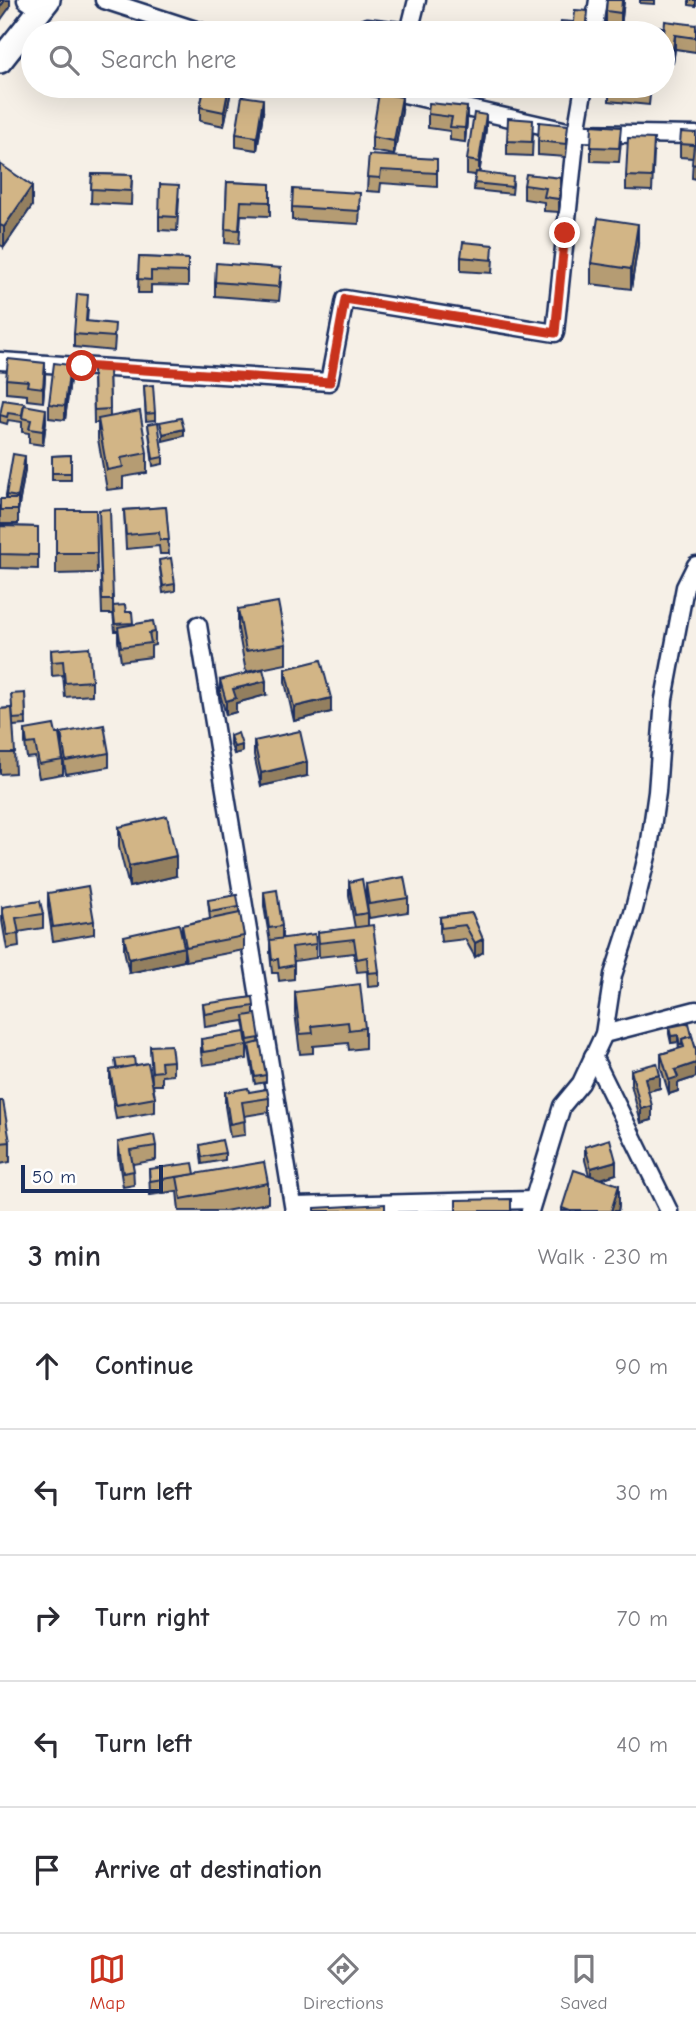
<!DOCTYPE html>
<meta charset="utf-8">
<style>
:root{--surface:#fff;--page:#f7f7f7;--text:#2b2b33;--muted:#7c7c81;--line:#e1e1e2;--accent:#c8321e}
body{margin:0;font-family:"Comic Neue",sans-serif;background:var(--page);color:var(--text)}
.scale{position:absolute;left:21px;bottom:18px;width:142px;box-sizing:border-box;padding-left:7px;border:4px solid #1b2f5e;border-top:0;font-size:19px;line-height:24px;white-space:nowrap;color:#1b2f5e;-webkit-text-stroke:5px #fff;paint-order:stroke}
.stop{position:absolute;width:21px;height:21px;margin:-16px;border:5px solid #c8321e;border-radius:50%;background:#fff}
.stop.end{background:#c8321e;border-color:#fff;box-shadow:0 2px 7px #0008}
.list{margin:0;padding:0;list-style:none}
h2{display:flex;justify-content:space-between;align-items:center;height:91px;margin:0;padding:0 28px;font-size:30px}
h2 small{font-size:23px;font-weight:400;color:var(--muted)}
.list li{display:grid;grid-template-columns:46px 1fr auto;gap:21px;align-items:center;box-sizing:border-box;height:126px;padding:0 28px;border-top:2px solid var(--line)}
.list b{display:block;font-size:26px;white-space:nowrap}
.list em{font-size:23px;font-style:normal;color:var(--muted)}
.icon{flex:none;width:38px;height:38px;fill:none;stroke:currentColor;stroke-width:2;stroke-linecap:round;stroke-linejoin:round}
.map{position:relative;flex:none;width:696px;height:1211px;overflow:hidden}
.search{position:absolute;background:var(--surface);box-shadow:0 7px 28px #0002;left:21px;right:21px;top:21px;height:77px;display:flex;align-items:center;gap:18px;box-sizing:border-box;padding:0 24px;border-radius:38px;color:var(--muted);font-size:26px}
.sheet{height:721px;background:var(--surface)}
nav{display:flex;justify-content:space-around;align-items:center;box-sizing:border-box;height:98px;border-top:2px solid var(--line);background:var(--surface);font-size:19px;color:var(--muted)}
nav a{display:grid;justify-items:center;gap:4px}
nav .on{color:var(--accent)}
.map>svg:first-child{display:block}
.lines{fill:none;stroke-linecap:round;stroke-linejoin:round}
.street-casing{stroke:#1b2f5e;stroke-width:21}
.secondary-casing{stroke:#1b2f5e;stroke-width:28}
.street{stroke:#fff;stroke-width:16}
.secondary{stroke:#fff;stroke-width:23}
.wall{fill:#b59c73;stroke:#1b2f5e;stroke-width:2}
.shaded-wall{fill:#937f5e;stroke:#1b2f5e;stroke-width:2}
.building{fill:#d2b586;stroke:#1b2f5e;stroke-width:2}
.route{stroke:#c8321e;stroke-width:9}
</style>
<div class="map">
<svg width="696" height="1211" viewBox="0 0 696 1211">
<rect width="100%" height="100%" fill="#f6f0e7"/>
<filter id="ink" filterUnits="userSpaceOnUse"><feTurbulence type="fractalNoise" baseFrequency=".0143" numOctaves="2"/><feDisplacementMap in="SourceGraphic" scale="14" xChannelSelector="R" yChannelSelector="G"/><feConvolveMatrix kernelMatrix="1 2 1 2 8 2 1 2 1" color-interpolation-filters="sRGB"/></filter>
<g filter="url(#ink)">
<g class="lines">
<!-- street casing -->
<g class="street-casing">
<g id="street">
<polyline points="26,0 39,9"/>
<polyline points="104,0 205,33"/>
<polyline points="366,33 367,27 409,32 417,0"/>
<polyline points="593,33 598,0"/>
<polyline points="369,86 576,133 696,135"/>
<polyline points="0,361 329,382 345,299 555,333 576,133 584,86"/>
<polyline points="198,625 294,1211"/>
<polyline points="604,1034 696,1010"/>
<polyline points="593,1056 669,1211"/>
<polyline points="294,1206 533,1200"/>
<polyline points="530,1211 562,1106 581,1083 604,1034 613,975 633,913 649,848 657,792 664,699 685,587 696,565"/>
</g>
</g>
<!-- secondary casing -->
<g class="secondary-casing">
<polyline id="secondary" points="0,61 48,0"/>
</g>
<!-- street -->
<use href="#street" class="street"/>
<!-- secondary -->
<use href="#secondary" class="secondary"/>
</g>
<!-- wall -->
<g class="wall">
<polygon points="624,0 621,27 606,25 606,11"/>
<polygon points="640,0 655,0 655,4 640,3"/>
<polygon points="689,0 696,0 696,6 689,5"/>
<polygon points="696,25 696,52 675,49 673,63 663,61 663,42"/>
<polygon points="205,86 232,86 224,126 200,121 200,107"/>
<polygon points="528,86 538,86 536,94 528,93"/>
<polygon points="609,86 651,86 649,105 609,101"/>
<polygon points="467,107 467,121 465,142 450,140 450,131 428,128 428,114"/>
<polygon points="402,111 394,155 372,151 372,137"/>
<polygon points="263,113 257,150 236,147 236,134"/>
<polygon points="486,129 479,173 513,184 512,194 474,190 475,175 467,174 467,160"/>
<polygon points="533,133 532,156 507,155 507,141"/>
<polygon points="696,133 696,179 692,178 693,158 680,157 680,144"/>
<polygon points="568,138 566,157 538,155 538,141"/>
<polygon points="621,141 619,162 591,161 591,147"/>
<polygon points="654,153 652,191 626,190 626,176"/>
<polygon points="369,155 437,173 437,187 381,183 380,192 367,191"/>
<polygon points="0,164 32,206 4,247 0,245"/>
<polygon points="92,174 132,175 131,205 91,203"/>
<polygon points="561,178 561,192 559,212 544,211 544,202 524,199 524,185"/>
<polygon points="227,182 270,184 270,216 241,215 239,244 225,243"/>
<polygon points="179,199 177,231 159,230 159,216"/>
<polygon points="360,206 359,224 292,220 292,207"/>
<polygon points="638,244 631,289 591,284 591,263"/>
<polygon points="139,257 188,259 188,286 151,285 151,293 138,293"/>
<polygon points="461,257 493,259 492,273 461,271"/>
<polygon points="215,282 281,282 279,301 215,296"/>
<polygon points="88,309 87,321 115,337 114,351 74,347 74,334"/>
<polygon points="93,367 109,367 110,417 147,453 147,473 123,477 123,488 107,490 98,439 98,423 94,423"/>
<polygon points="45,377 43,402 27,400 27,395 6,393 6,379"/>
<polygon points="70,379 65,420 49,418 49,404"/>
<polygon points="144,386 155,413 155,420 146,421"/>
<polygon points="24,405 46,422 43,445 29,443 29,433 22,432 22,422 8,420 7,424 0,422 0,415"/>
<polygon points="148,424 163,457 163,464 153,466"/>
<polygon points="71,455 71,480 52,480 52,456"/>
<polygon points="25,470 18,511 18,524 0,524 0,499 6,499 6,495"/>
<polygon points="166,507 169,554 160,554 159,546 126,549 124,510"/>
<polygon points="56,510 96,510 97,573 56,574"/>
<polygon points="99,524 113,600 113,614 102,614"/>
<polygon points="0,526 38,527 38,569 0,568"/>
<polygon points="159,560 175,584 175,591 163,593"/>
<polygon points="238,609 286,644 286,664 246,672 238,629"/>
<polygon points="126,612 133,625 155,632 155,645 151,646 151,657 121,661 118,641 118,631 115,631 113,613"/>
<polygon points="51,650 92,681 92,695 65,697 63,675 52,676"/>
<polygon points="285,669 331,712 294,721 285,682"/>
<polygon points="220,680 266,695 236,703 236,712 226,715 220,694"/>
<polygon points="25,693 26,725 13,726 15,773 0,774 0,709 11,708"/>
<polygon points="25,730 56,734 63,760 63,774 39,778 35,757 27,758 25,743"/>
<polygon points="61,733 109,753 109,767 66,774 61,747"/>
<polygon points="230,736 242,752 234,754 230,743"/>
<polygon points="254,741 307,776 261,786 254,755"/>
<polygon points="119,827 176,876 129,887 119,847"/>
<polygon points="349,882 368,913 368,926 379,972 379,986 368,987 367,971 357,972 354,953 319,957 318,932 355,928 349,895"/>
<polygon points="366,884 408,898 408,912 369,918 366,897"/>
<polygon points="264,892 282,926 282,938 316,944 316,958 294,961 294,979 279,981 278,973 272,973 270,953 270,942 264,906"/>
<polygon points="48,893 94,921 94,934 53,941 48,907"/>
<polygon points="208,900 239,907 239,913 244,936 244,950 186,961 184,949 184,961 129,973 124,950 124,936 182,937 182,925 210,919"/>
<polygon points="2,907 43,914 43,928 18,932 19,947 7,949 2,921"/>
<polygon points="472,913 483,952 475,957 465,939 441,942 440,931 440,917"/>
<polygon points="295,992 365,1028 365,1048 349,1050 348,1043 313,1046 313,1053 300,1054 295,1012"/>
<polygon points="203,1004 254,1006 254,1014 266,1075 266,1082 255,1084 244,1021 205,1027"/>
<polygon points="669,1027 693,1040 696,1050 696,1077 678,1083 678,1091 669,1094 661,1068 661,1054 679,1048 678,1042 671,1043 669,1034"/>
<polygon points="201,1039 247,1045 247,1059 203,1065 201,1052"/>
<polygon points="150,1046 173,1061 173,1075 162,1076 162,1085 153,1085 155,1098 155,1112 116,1119 110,1084 110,1070 116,1069 115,1059 135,1066 152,1081"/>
<polygon points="631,1070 660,1088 648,1091 652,1120 641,1123 631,1084"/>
<polygon points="225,1092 249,1092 269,1098 269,1112 244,1116 245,1135 230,1137 225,1106"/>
<polygon points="0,1101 10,1142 10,1162 0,1164"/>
<polygon points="118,1142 156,1146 156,1160 133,1164 134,1185 123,1187 118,1155"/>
<polygon points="200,1145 225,1153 225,1160 202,1164"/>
<polygon points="585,1147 616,1174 601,1179 619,1205 618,1211 562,1211 562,1208 589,1175 585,1160"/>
<polygon points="149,1169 195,1174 268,1183 268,1203 225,1211 179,1211 177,1191 150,1195"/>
</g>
<!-- shaded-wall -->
<g class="shaded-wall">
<polygon points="5,0 10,0 10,7 0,21 0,23 0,7"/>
<polygon points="622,0 624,0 621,27 621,13"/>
<polygon points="675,35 675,49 673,63 673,49"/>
<polygon points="229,86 232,86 224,126 224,112"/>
<polygon points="402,97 402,111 394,155 394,141"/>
<polygon points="263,99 263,113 257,150 257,137"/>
<polygon points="467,107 467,121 465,142 465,128"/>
<polygon points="486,115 486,129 479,175 479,162"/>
<polygon points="561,178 561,192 559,212 559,199"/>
<polygon points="32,186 32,206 4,247 4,227"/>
<polygon points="638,224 638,244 631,289 631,269"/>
<polygon points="45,363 45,377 43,402 43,388"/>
<polygon points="70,365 70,379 65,420 65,406"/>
<polygon points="46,409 46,422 43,445 43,431"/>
<polygon points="184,429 184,436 163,441 163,434"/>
<polygon points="25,456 25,470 18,511 18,497"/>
<polygon points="266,681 266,695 236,703 236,712 226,715 226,701 233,689"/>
<polygon points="331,698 331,712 294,721 294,707"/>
<polygon points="242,745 242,752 234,754 234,747"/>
<polygon points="307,762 307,776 261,786 261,773"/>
<polygon points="176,856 176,876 129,887 129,866"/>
<polygon points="483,939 483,952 475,957 475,943"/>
<polygon points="184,947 184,961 129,973 129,959"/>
<polygon points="678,1035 678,1042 671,1043 671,1036"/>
<polygon points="696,1063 696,1077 678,1083 678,1091 669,1094 669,1080 675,1070"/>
<polygon points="660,1075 660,1088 645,1092 645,1078"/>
<polygon points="652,1106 652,1120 641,1123 641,1109"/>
<polygon points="616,1161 616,1174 591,1182 591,1168"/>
<polygon points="619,1185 619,1205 618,1211 611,1211"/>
</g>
<!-- building -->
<g class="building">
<polygon points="0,0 5,0 0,7"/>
<polygon points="607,0 622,0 621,13 606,11"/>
<polygon points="575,10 588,11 586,33 560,33 561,21 574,22"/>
<polygon points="665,21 696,25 696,38 675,35 673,49 663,48"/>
<polygon points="633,23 663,27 662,33 632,33"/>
<polygon points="205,86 229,86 224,112 200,107"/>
<polygon points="609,86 649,86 649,91 609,87"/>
<polygon points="379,93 402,97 394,141 372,137"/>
<polygon points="242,96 263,99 257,137 236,134"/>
<polygon points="429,103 467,107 465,128 450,127 452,117 428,114"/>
<polygon points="474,113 486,115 479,162 467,160"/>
<polygon points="508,118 533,120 532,142 507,141"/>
<polygon points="539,122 568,125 566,144 538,141"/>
<polygon points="592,125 621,127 619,148 591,147"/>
<polygon points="681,132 696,133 696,165 692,164 694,145 680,144"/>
<polygon points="628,138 654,139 652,177 626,176"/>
<polygon points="369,155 437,159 437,173 381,170 380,178 367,177"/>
<polygon points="0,164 32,186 4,227 0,225"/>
<polygon points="476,172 513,177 512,187 474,183"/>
<polygon points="92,174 132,175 131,191 91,189"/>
<polygon points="526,174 561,178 559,199 544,197 546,188 524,185"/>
<polygon points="227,182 270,184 270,202 241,201 239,230 225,229"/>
<polygon points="160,184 179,185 177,217 159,216"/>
<polygon points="293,189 360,193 359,211 292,207"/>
<polygon points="598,218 638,224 631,269 591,263"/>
<polygon points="463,242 493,245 492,260 461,257"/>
<polygon points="139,257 188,259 188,272 151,271 151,280 138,279"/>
<polygon points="216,263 281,268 279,287 215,282"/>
<polygon points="77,294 88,295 86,321 115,324 114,337 74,334"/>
<polygon points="8,359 45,363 43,388 27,386 28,381 6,379"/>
<polygon points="54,363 70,365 65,406 49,404"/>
<polygon points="93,367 109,367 110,409 94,410"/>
<polygon points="153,385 155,413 146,414 144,386"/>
<polygon points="3,400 24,403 22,415 8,413 7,417 0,415"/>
<polygon points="24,405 46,409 43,431 29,429 31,420 22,418"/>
<polygon points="140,411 147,453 121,458 123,467 107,470 98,419"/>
<polygon points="181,418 184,429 163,434 160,422"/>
<polygon points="158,422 163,457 153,459 148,424"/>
<polygon points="13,454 25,456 18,497 6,495"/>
<polygon points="71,455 71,473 52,473 52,456"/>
<rect x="0" y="499" width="18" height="11"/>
<polygon points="166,507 169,540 160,540 159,532 126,535 124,510"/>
<polygon points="110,509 113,600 102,600 99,510"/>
<polygon points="56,510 96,510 97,553 56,553"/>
<polygon points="0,526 38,527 38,555 0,554"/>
<polygon points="171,558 175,584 163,586 159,560"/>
<polygon points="278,602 286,644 246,651 238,609"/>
<polygon points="125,605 126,612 132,612 133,623 115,624 113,606"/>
<polygon points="153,621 155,632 149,633 151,643 121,647 118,627"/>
<polygon points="89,647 92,681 65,683 63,661 52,662 51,650"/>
<polygon points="321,660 331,698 294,707 285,669"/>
<polygon points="263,669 266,681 233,689 236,698 226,701 220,680"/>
<polygon points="25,693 26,718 13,719 11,694"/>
<polygon points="12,708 15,753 0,753 0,709"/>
<polygon points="54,725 56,734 59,734 63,760 39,764 35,743 27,744 25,730"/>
<polygon points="104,725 109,753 66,761 61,733"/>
<polygon points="300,731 307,762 261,773 254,741"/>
<polygon points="238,733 242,745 234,747 230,736"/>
<polygon points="167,816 176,856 129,866 119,827"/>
<polygon points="404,877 408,898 369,904 366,884"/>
<polygon points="362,879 368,913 355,915 349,882"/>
<polygon points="88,886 94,921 53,927 48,893"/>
<polygon points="277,890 282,926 269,928 264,892"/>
<polygon points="237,895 239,907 210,912 208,900"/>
<polygon points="40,901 43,914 16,918 19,934 7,935 2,907"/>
<polygon points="240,913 244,936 186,947 182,925"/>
<polygon points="472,913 483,939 475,943 465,925 441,928 440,917"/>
<polygon points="179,924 184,947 129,959 124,936"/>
<polygon points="373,925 379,972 368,973 367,957 357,959 354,939 319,943 318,932"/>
<polygon points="315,934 316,944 292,947 294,965 279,968 278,959 272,960 270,940"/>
<polygon points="360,984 365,1028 349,1030 348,1022 312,1026 313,1033 300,1034 295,992"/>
<polygon points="253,997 254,1006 205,1014 203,1004"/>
<polygon points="256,1014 260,1038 248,1040 244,1016"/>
<polygon points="689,1023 693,1040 692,1036 682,1039 682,1045 680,1045 678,1035 671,1036 669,1027"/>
<polygon points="245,1032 247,1045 203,1052 201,1039"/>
<polygon points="692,1036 696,1050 696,1063 675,1070 678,1077 669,1080 661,1054 684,1047 682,1039"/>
<polygon points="260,1042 266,1075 255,1077 249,1045"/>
<polygon points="171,1045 173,1061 161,1062 162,1071 152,1072 150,1046"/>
<polygon points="134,1057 135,1066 117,1069 115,1059"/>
<polygon points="148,1063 155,1098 116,1105 110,1070"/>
<polygon points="657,1063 660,1075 645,1078 652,1106 641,1109 631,1070"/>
<polygon points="248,1088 249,1092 267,1089 269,1098 242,1102 245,1121 230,1124 225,1092"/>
<polygon points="0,1101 3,1101 10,1142 0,1143"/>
<polygon points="154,1135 156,1146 130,1150 134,1171 123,1173 118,1142"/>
<polygon points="610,1139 616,1161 591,1168 585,1147"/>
<polygon points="222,1140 225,1153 202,1157 200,1145"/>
<polygon points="264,1162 268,1183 181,1199 177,1177"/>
<polygon points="193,1163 195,1174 150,1181 149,1169"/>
<polygon points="574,1170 619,1185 611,1211 570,1211 562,1208"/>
<polygon points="511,1199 511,1211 456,1211 456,1200"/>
<polygon points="385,1204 385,1211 315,1211 315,1208"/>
</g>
</g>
<g class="lines" filter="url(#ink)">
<!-- route -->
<polyline class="route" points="82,366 330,382 345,299 555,333 565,233"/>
</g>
</svg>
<div class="scale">50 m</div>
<div class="stop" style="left:82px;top:366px"></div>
<div class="stop end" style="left:565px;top:233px"></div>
<div class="search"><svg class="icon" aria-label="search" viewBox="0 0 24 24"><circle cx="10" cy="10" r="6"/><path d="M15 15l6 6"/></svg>Search here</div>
</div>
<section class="sheet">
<h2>3 min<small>Walk · 230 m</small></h2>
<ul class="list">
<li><svg class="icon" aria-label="ahead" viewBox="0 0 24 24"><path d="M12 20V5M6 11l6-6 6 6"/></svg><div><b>Continue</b></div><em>90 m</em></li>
<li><svg class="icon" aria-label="left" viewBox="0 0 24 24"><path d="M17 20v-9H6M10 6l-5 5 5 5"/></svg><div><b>Turn left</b></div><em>30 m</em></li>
<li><svg class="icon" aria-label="right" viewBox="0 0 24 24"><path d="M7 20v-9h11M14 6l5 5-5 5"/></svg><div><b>Turn right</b></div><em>70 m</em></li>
<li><svg class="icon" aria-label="left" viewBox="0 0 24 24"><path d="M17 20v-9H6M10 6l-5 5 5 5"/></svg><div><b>Turn left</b></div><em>40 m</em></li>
<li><svg class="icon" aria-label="arrive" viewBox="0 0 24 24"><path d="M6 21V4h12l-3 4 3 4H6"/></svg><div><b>Arrive at destination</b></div></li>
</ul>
</section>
<nav>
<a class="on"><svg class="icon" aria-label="map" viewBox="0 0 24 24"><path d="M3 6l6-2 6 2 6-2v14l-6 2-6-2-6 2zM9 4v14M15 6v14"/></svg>Map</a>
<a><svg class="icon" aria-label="directions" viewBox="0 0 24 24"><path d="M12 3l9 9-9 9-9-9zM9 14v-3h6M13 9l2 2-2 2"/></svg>Directions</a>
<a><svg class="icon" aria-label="saved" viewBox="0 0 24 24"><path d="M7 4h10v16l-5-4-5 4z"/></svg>Saved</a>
</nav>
